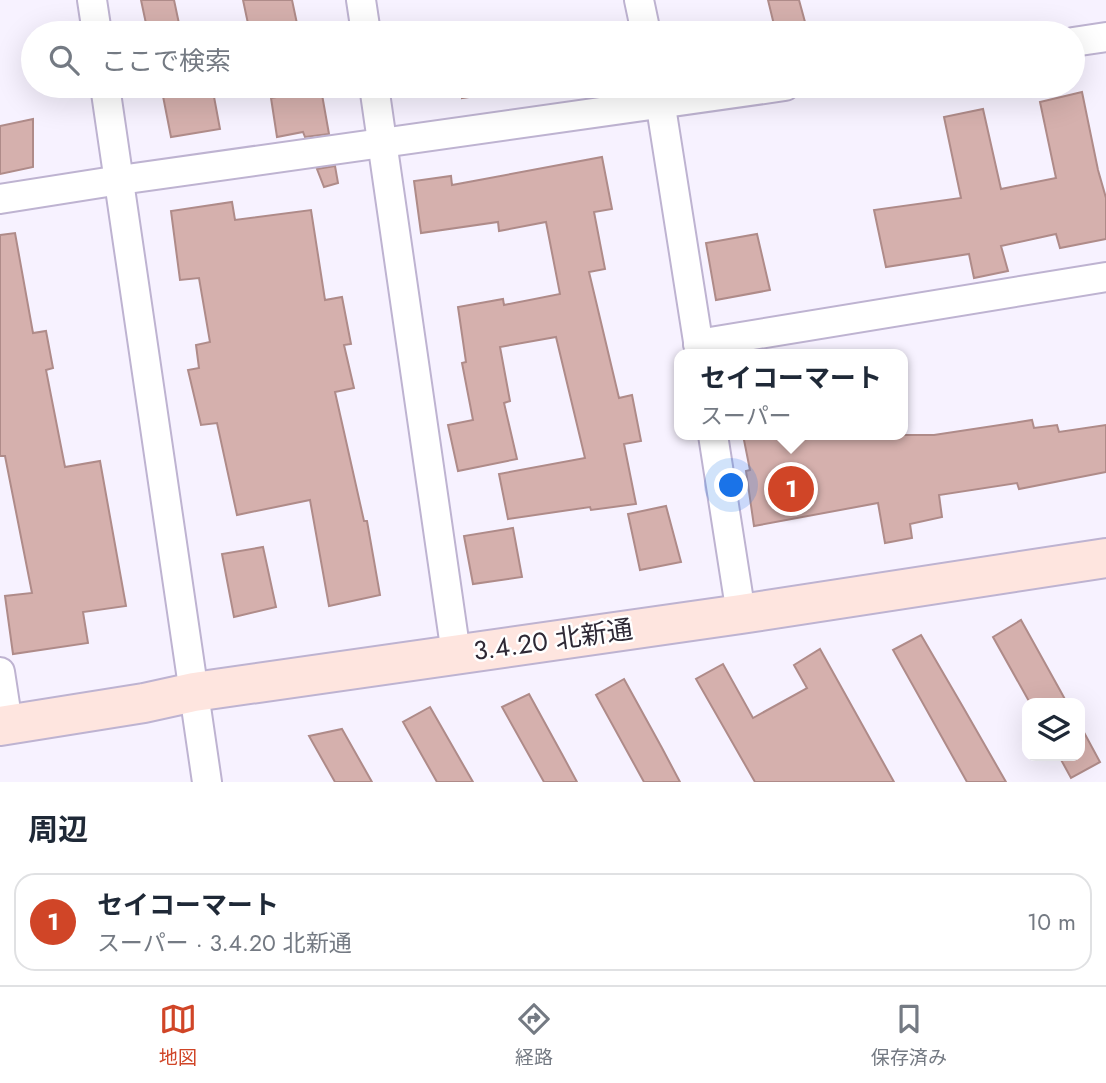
<!DOCTYPE html>
<html lang="ja">
<meta charset="utf-8">
<style>
:root{--surface:#fff;--page:#f6f6f7;--text:#1f2937;--muted:#747a83;--line:#e0e1e3;--accent:#d04527}
body{margin:0;font-family:Jost,"Noto Sans JP",sans-serif;background:var(--page);color:var(--text)}
.controls{position:absolute;right:21px;bottom:21px;display:grid;overflow:hidden;border-radius:14px;box-shadow:0 7px 28px #0002}
.controls button{width:63px;height:63px;display:grid;place-items:center;padding:0;border:0;border-bottom:2px solid var(--line);background:var(--surface);color:var(--text);font:35px sans-serif}
.you{position:absolute;left:732px;top:486px;width:24px;height:24px;margin:-18px;border:5px solid #fff;border-radius:50%;background:#1a73e8;box-shadow:0 0 0 10px #1a73e833}
.badge{display:grid;place-items:center;width:46px;height:46px;border-radius:50%;background:var(--accent);color:#fff;font-size:23px;font-weight:700}
.pin{position:absolute;translate:-50% -50%;border:4px solid #fff;box-shadow:0 2px 7px #0006}
.popup{position:absolute;left:674px;top:349px;width:234px;height:91px;box-sizing:border-box;display:grid;place-content:center;border-radius:14px;background:var(--surface);filter:drop-shadow(0 2px 5px #0005);font-size:23px;white-space:nowrap;color:var(--muted)}
.popup b{font-size:26px;color:var(--text)}
.popup::after{content:'';position:absolute;left:50%;top:100%;margin-left:-14px;border:14px solid transparent;border-top-color:var(--surface)}
.list{margin:0;padding:0;list-style:none}
h2{display:flex;justify-content:space-between;align-items:center;height:91px;margin:0;padding:0 28px;font-size:30px}
h2 small{font-size:23px;font-weight:400;color:var(--muted)}
.list li{display:grid;grid-template-columns:46px 1fr auto;gap:21px;align-items:center;box-sizing:border-box;height:98px;margin:0 14px 14px;padding:0 14px;border:2px solid var(--line);border-radius:21px}
.list b{display:block;font-size:26px;white-space:nowrap}
.list p{margin:0;font-size:23px;white-space:nowrap;color:var(--muted)}
.list em{font-size:23px;font-style:normal;color:var(--muted)}
.icon{flex:none;width:38px;height:38px;fill:none;stroke:currentColor;stroke-width:2;stroke-linecap:round;stroke-linejoin:round}
.map{position:relative;flex:none;width:1106px;height:782px;overflow:hidden}
.search{position:absolute;background:var(--surface);box-shadow:0 7px 28px #0002;left:21px;right:21px;top:21px;height:77px;display:flex;align-items:center;gap:18px;box-sizing:border-box;padding:0 24px;border-radius:38px;color:var(--muted);font-size:26px}
.sheet{height:203px;background:var(--surface)}
nav{display:flex;justify-content:space-around;align-items:center;box-sizing:border-box;height:98px;border-top:2px solid var(--line);background:var(--surface);font-size:19px;color:var(--muted)}
nav a{display:grid;justify-items:center;gap:4px}
nav .on{color:var(--accent)}
.map>svg:first-child{display:block}
.building{fill:#d5b0ad;stroke:#af8b89;stroke-width:2}
.lines{fill:none;stroke-linecap:round;stroke-linejoin:round}
.street-casing{stroke:#beb3d1;stroke-width:32}
.secondary-casing{stroke:#beb3d1;stroke-width:42}
.street{stroke:#fff;stroke-width:28}
.secondary{stroke:#fee5df;stroke-width:38}
.labels{text-anchor:middle;dominant-baseline:central;stroke-width:5;stroke-linejoin:round;paint-order:stroke}
.street-label{font-size:26px;fill:#2e2935;stroke:#fff}
</style>
<div class="map">
<svg width="1106" height="782" viewBox="0 0 1106 782">
<rect width="100%" height="100%" fill="#f7f2ff"/>
<!-- building -->
<g class="building">
<polygon points="141,0 174,0 181,33 148,33"/>
<polygon points="243,0 292,0 299,33 250,33"/>
<polygon points="768,0 799,0 808,33 776,33"/>
<polygon points="161,86 212,86 220,129 171,137"/>
<polygon points="461,86 561,86 523,93 522,89 462,98"/>
<polygon points="321,89 329,134 305,137 303,132 277,137 271,98"/>
<polygon points="1082,92 1098,170 1106,198 1106,239 1060,248 1056,234 1001,246 1008,271 974,278 969,254 886,267 874,210 961,198 944,117 983,109 1001,189 1056,178 1040,102"/>
<polygon points="33,119 33,167 0,174 0,126"/>
<polygon points="602,157 612,209 594,212 605,269 589,272 619,398 632,395 641,441 624,444 636,504 591,510 590,507 508,519 499,474 585,458 556,337 500,347 510,401 504,403 517,459 458,471 448,425 473,420 462,363 466,362 458,307 503,299 504,305 560,294 546,222 499,231 498,222 421,233 414,181 451,176 452,185"/>
<polygon points="335,166 338,183 324,187 317,169"/>
<polygon points="232,202 235,220 311,210 325,300 342,297 351,344 344,345 354,388 335,392 364,521 367,521 380,595 329,606 310,500 237,515 217,423 201,425 188,370 199,368 196,345 210,342 199,278 180,280 171,211"/>
<polygon points="15,233 33,333 46,331 53,368 46,370 65,467 100,461 126,606 83,612 88,643 13,654 5,596 32,593 5,456 0,456 0,235"/>
<polygon points="757,234 770,290 716,300 706,243"/>
<polygon points="1032,420 1034,428 1057,425 1059,432 1106,425 1106,472 1019,489 1017,483 939,495 942,517 910,524 912,538 885,543 878,503 754,526 746,471 750,470 743,435 934,435"/>
<polygon points="666,506 681,562 640,570 628,514"/>
<polygon points="513,528 522,577 473,584 464,536"/>
<polygon points="263,547 276,607 234,617 222,554"/>
<polygon points="1021,620 1061,692 1067,703 1030,703 993,637"/>
<polygon points="921,635 963,707 1006,782 967,782 893,650"/>
<polygon points="820,649 859,719 894,782 755,782 696,679 723,664 753,718 807,688 794,665"/>
<polygon points="624,679 662,748 680,782 644,782 596,695"/>
<polygon points="529,694 563,756 577,782 544,782 502,707"/>
<polygon points="430,707 473,782 437,782 403,722"/>
<polygon points="1080,725 1100,762 1071,778 1059,756 1080,756"/>
<polygon points="342,729 372,782 335,782 309,736"/>
</g>
<g class="lines">
<!-- street casing -->
<g class="street-casing">
<g id="street">
<polyline points="92,0 97,33"/>
<polyline points="361,0 366,33"/>
<polyline points="639,0 646,33"/>
<polyline points="1073,42 1106,37"/>
<polyline points="105,86 207,782"/>
<polyline points="374,86 456,654"/>
<polyline points="658,88 700,354"/>
<polyline points="0,199 120,180 785,86"/>
<polyline points="698,344 1106,277"/>
<polyline points="713,435 741,614"/>
<polyline points="0,672 8,724"/>
</g>
</g>
<!-- secondary casing -->
<g class="secondary-casing">
<polyline id="secondary" points="0,726 144,703 194,692 741,614 1106,558"/>
</g>
<!-- street -->
<use href="#street" class="street"/>
<!-- secondary -->
<use href="#secondary" class="secondary"/>
</g>
<g class="labels">
<!-- street labels -->
<g class="street-label">
<text transform="translate(553 640) rotate(-8)">3.4.20 北新通</text>
</g>
</g>
</svg>
<div class="controls">
<button><svg class="icon" aria-label="layers" viewBox="0 0 24 24"><path d="M12 4l9 5-9 5-9-5zM3 14l9 5 9-5"/></svg></button>
</div>
<div class="you"></div>
<div class="pin badge" style="left:791px;top:489px">1</div>
<div class="popup"><b>セイコーマート</b>スーパー</div>
<div class="search"><svg class="icon" aria-label="search" viewBox="0 0 24 24"><circle cx="10" cy="10" r="6"/><path d="M15 15l6 6"/></svg>ここで検索</div>
</div>
<section class="sheet">
<h2>周辺<small></small></h2>
<ul class="list">
<li><span class="badge">1</span><div><b>セイコーマート</b><p>スーパー · 3.4.20 北新通</p></div><em>10 m</em></li>
</ul>
</section>
<nav>
<a class="on"><svg class="icon" aria-label="map" viewBox="0 0 24 24"><path d="M3 6l6-2 6 2 6-2v14l-6 2-6-2-6 2zM9 4v14M15 6v14"/></svg>地図</a>
<a><svg class="icon" aria-label="directions" viewBox="0 0 24 24"><path d="M12 3l9 9-9 9-9-9zM9 14v-3h6M13 9l2 2-2 2"/></svg>経路</a>
<a><svg class="icon" aria-label="saved" viewBox="0 0 24 24"><path d="M7 4h10v16l-5-4-5 4z"/></svg>保存済み</a>
</nav>
